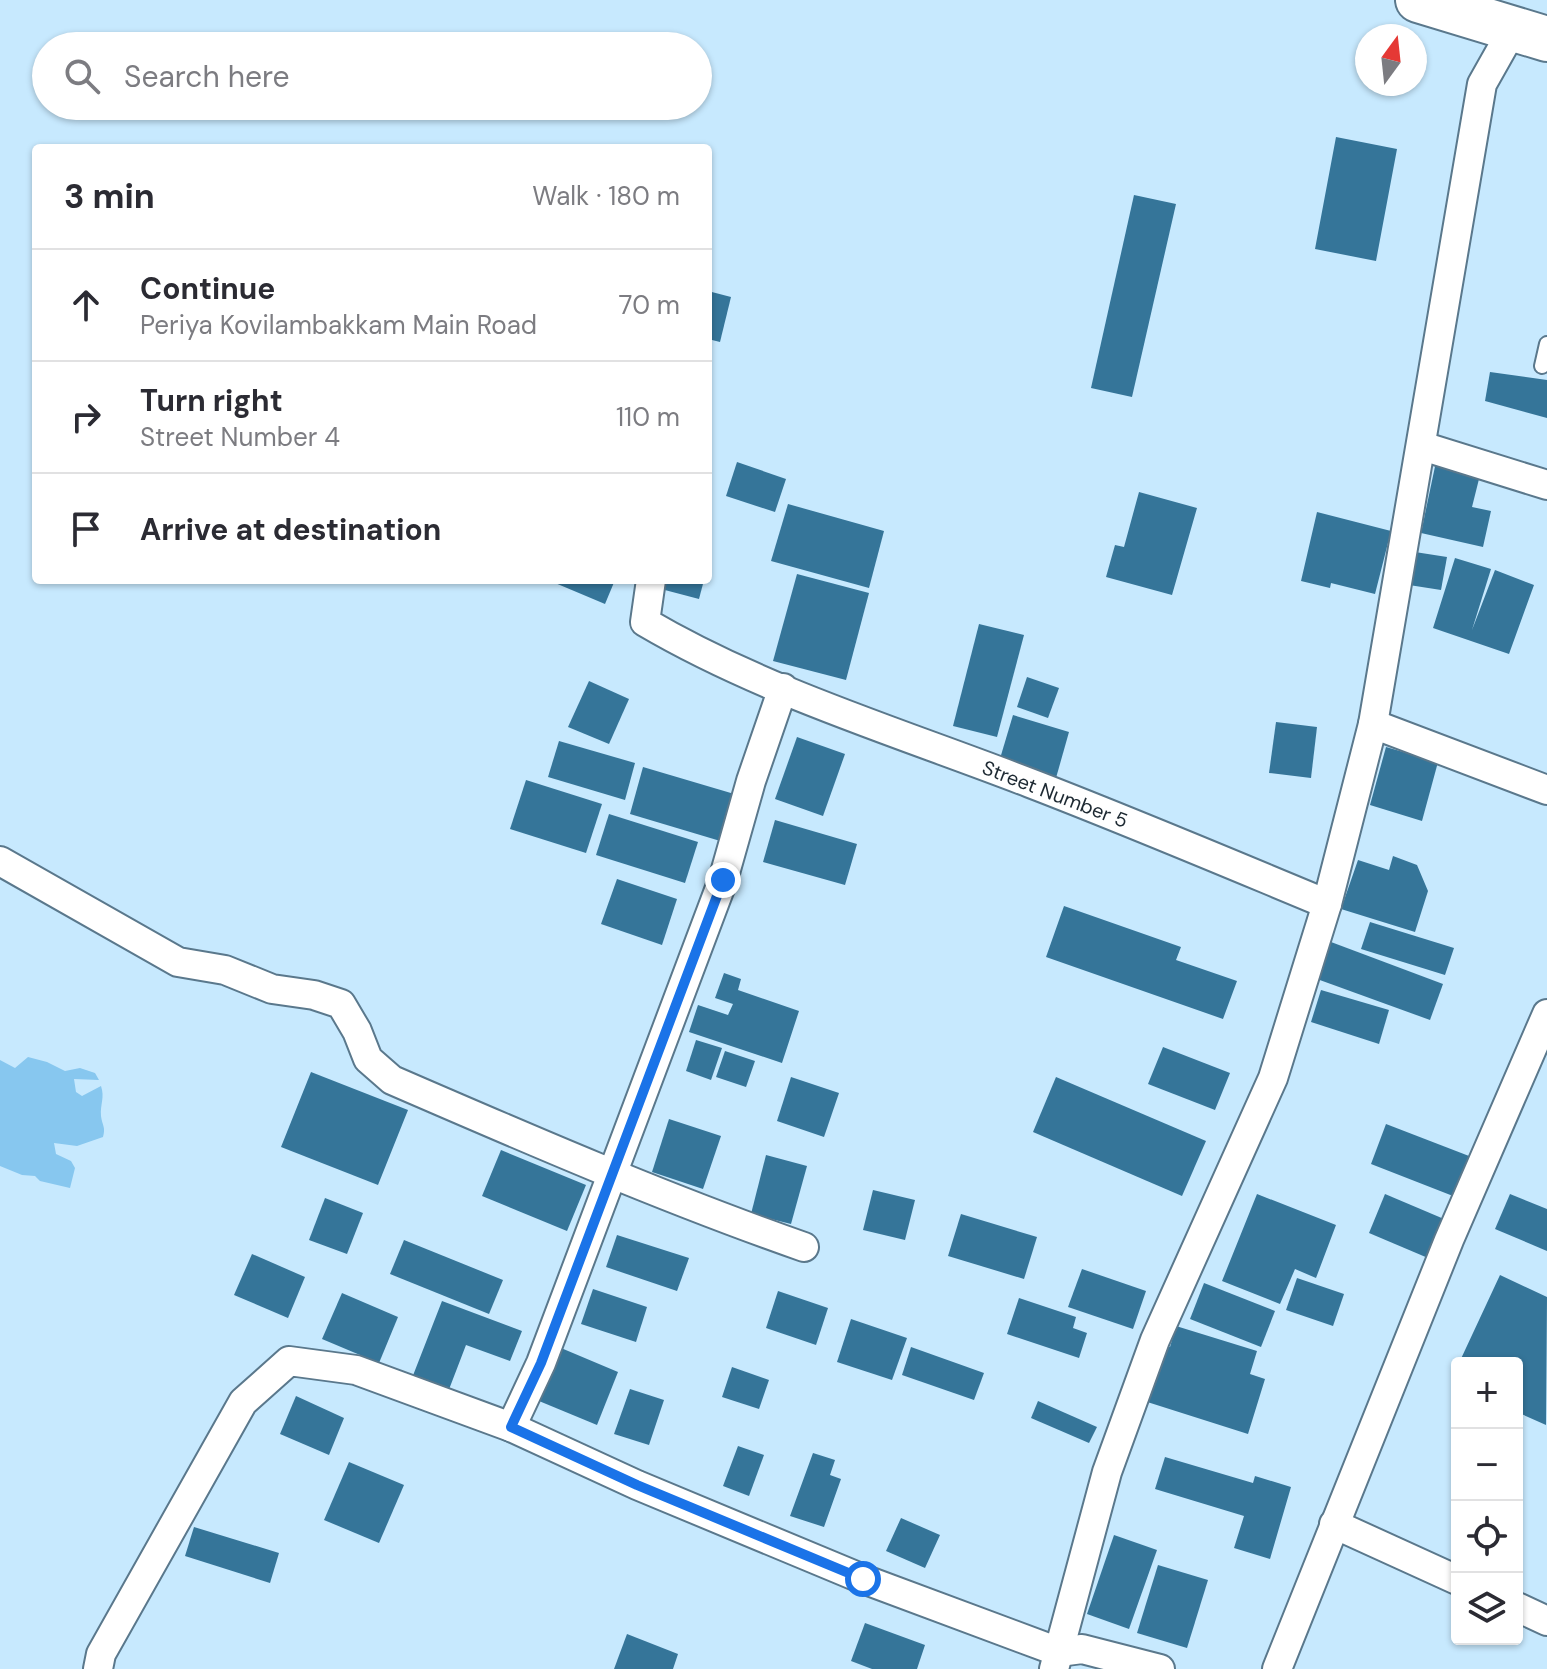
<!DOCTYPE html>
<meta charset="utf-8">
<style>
:root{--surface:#fff;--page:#f2f2f3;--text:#2b2b33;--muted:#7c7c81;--line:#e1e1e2}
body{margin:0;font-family:"DM Sans",sans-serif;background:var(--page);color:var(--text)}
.controls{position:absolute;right:24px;bottom:24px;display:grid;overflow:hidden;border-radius:8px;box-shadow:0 2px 6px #0004}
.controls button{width:72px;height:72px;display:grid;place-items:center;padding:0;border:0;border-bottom:2px solid var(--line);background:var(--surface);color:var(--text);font:40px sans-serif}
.compass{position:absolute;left:1355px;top:24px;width:72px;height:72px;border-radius:50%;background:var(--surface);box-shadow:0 2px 6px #0004;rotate:15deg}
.stop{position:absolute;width:24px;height:24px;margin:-18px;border:6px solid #1a73e8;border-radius:50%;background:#fff}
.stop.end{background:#1a73e8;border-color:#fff;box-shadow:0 2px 8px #0008}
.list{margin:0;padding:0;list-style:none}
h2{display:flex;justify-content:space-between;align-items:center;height:104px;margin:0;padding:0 32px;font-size:34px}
h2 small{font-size:26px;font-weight:400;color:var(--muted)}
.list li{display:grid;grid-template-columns:52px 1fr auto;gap:24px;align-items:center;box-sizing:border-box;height:112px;padding:0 32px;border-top:2px solid var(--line)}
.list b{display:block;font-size:30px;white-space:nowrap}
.list p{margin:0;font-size:26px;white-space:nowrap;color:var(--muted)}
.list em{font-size:26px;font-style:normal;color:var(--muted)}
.icon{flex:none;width:44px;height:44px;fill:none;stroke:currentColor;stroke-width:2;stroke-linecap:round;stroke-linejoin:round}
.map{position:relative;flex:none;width:1547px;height:1669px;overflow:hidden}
.search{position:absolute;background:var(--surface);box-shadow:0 2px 6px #0004;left:32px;top:32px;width:680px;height:88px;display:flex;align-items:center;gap:20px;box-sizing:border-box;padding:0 28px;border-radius:44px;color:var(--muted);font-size:30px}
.panel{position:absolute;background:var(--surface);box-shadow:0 2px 6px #0004;left:32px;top:144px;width:680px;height:440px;border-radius:8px}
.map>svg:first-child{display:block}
.water{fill:#87c7ef}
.building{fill:#357599}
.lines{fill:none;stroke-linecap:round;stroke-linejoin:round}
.lane-casing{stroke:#5a788c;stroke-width:18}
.street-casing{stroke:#5a788c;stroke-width:32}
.primary-casing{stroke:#5a788c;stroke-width:48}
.lane{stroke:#fff;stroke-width:14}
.street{stroke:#fff;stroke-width:28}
.primary{stroke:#fff;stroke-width:44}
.route{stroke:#1a73e8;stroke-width:10}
.labels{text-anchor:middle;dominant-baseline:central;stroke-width:8;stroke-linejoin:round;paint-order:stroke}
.street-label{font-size:20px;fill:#1d2932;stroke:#fff}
</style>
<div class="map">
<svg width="1547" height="1669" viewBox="0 0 1547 1669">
<rect width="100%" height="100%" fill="#c7e9fe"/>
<!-- water -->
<path class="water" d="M28,1057l19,5 18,9 15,-3 15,5 4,7 -25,-1 2,13 6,4 19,-10c4,12 -1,18 0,30 1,9 5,11 2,21l-26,9 -23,-3 2,11 15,7 4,7 -5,20 -30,-7 -5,-5 -13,-1 -22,-9v-106l15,8z"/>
<!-- building -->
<g class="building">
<polygon points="1336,137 1397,149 1376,261 1315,249"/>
<polygon points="1134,195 1176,204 1132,397 1091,388"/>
<polygon points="708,291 731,297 720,342 708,339"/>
<polygon points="1490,372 1547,380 1547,418 1485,401"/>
<polygon points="1437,457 1482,467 1472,507 1491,511 1483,547 1421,533"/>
<polygon points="737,462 786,479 775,512 726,496"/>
<polygon points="1139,492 1197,508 1172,595 1106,577 1115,545 1124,547"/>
<polygon points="788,504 884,531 869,588 771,561"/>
<polygon points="1317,512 1391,531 1375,594 1331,583 1330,588 1301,581"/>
<polygon points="1415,552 1447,557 1441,590 1409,585"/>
<polygon points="1455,558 1491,569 1472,630 1495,570 1534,585 1509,654 1433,628"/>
<polygon points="797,574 869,593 846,680 773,661"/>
<polygon points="548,580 615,580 605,604"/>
<polygon points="664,580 704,580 699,599 661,589"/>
<polygon points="979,624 1024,635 997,737 953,726"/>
<polygon points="1027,677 1059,688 1048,718 1017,707"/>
<polygon points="589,681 629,699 609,744 568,727"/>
<polygon points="1013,715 1069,732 1056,778 999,762"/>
<polygon points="1276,722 1317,727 1311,778 1269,773"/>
<polygon points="797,737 845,754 823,816 775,799"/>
<polygon points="559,741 635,763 625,800 548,777"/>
<polygon points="1386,747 1438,762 1422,821 1370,805"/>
<polygon points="643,767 741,796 727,843 630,814"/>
<polygon points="526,780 602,804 586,853 510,829"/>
<polygon points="609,814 698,842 685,883 596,855"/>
<polygon points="775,820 857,844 845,885 763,862"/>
<polygon points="1393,856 1417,865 1428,891 1415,932 1341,909 1358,860 1389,870"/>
<polygon points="617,879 677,899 662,945 601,924"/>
<polygon points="1064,906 1181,947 1176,960 1237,981 1223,1019 1046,957"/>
<polygon points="1370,922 1454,948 1445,975 1361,949"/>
<polygon points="1331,942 1443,984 1430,1020 1317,979"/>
<polygon points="724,973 741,979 738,990 799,1011 782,1063 689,1032 698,1005 728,1015 733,1004 715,998"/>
<polygon points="1321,990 1389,1010 1379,1044 1311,1022"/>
<polygon points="696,1040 722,1048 711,1080 686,1071"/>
<polygon points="1163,1047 1230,1073 1215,1110 1148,1084"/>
<polygon points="725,1051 755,1061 746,1087 716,1077"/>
<polygon points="311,1072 408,1110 378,1185 281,1147"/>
<polygon points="791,1077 839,1093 824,1137 777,1121"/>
<polygon points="1056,1077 1206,1141 1182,1196 1033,1132"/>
<polygon points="669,1119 721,1136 703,1189 652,1172"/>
<polygon points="1386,1124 1469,1156 1453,1196 1371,1164"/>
<polygon points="501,1150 586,1185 567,1231 482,1196"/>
<polygon points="766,1155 807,1166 791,1224 751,1214"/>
<polygon points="873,1190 915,1200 905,1240 863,1230"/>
<polygon points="1257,1194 1336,1225 1316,1278 1295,1269 1280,1304 1222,1281"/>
<polygon points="1385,1194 1444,1219 1428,1258 1369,1233"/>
<polygon points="1510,1194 1547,1209 1547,1251 1495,1229"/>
<polygon points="325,1198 363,1213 347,1254 309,1240"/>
<polygon points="961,1214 1037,1237 1024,1279 948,1256"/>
<polygon points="617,1235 689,1258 677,1291 606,1267"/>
<polygon points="404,1240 503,1280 489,1314 390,1274"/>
<polygon points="252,1254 305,1277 288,1318 234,1295"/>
<polygon points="1082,1269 1146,1291 1133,1329 1068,1307"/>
<polygon points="1500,1275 1547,1297 1546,1425 1517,1412 1517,1363 1459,1363"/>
<polygon points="1297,1278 1344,1294 1333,1326 1286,1310"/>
<polygon points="1204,1283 1275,1311 1261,1347 1190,1319"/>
<polygon points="593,1289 647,1307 636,1342 581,1324"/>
<polygon points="778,1291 828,1308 816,1345 766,1328"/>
<polygon points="342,1293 398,1317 379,1363 322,1339"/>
<polygon points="1019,1298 1076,1317 1073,1328 1087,1333 1079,1358 1007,1334"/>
<polygon points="442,1301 522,1331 510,1361 466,1345 448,1392 412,1378"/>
<polygon points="851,1319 907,1338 892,1380 837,1362"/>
<polygon points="1176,1326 1257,1351 1250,1374 1265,1379 1248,1434 1141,1400 1159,1344 1170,1347"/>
<polygon points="911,1347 984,1373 974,1400 902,1375"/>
<polygon points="561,1348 618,1372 597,1425 539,1401"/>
<polygon points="732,1367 769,1380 759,1409 722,1397"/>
<polygon points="630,1389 664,1400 649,1445 614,1434"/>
<polygon points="296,1396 344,1418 329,1455 280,1434"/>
<polygon points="1038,1401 1097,1427 1089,1443 1031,1418"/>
<polygon points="738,1446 764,1455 749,1496 723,1486"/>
<polygon points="813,1453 835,1460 830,1475 841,1479 824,1527 790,1516"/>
<polygon points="1165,1457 1253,1483 1255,1476 1291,1487 1270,1559 1234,1548 1244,1516 1155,1489"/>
<polygon points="349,1462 404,1485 379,1543 324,1520"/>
<polygon points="901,1518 940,1535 925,1568 886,1551"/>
<polygon points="194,1527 279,1553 270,1583 185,1556"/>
<polygon points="1114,1535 1157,1550 1129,1629 1087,1614"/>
<polygon points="1158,1565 1208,1580 1187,1648 1137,1633"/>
<polygon points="865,1623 925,1645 917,1669 872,1669 851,1661"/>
<polygon points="627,1634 678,1654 673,1669 614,1669"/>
</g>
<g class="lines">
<!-- lane casing -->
<g class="lane-casing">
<polyline id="lane" points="1542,366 1547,344"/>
</g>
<!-- street casing -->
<g class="street-casing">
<g id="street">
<polyline points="1422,446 1547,485"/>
<path d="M651,580l-6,42c119,70 256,111 385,161 99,38 198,80 297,121"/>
<polyline points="1373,724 1547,790"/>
<path d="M0,861l178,101 47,8 47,19 42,6 27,9 16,27 11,28 24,21c136,59 272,118 412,167"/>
<polyline points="511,1427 541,1363 723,880 751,781 783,688"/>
<polyline points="1334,1524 1457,1580"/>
<polyline points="1517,1607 1547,1621"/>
<polyline points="98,1669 101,1654 243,1402 289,1361 356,1370 511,1427 637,1485 863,1579 1059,1652 1082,1649 1160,1669"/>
<polyline points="1054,1669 1107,1472 1155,1340 1273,1078 1327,904 1373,724 1482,84 1513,29"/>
<polyline points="1277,1669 1449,1240 1547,1014"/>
</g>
</g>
<!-- primary casing -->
<g class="primary-casing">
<polyline id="primary" points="1418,0 1547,39"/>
</g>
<!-- lane -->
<use href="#lane" class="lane"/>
<!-- street -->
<use href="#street" class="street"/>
<!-- primary -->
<use href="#primary" class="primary"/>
</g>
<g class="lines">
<!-- route -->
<polyline class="route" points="723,880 541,1363 511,1427 637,1485 863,1579"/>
</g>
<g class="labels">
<!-- street labels -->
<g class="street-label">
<text transform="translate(1055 794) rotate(21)">Street Number 5</text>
</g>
</g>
</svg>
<div class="controls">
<button>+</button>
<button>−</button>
<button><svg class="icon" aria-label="locate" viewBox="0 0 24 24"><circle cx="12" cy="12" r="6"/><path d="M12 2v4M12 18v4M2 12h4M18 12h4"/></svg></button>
<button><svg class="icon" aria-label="layers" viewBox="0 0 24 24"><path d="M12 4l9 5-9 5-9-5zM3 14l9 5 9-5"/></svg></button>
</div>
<svg class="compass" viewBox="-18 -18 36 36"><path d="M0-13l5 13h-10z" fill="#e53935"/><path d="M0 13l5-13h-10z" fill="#7c7c81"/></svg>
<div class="stop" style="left:863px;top:1579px"></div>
<div class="stop end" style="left:723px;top:880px"></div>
<div class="search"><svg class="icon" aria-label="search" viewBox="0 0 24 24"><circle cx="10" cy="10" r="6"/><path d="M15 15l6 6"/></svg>Search here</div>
<section class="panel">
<h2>3 min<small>Walk · 180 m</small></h2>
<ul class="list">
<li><svg class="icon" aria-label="ahead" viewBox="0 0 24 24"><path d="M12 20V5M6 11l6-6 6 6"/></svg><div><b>Continue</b><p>Periya Kovilambakkam Main Road</p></div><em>70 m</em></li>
<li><svg class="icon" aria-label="right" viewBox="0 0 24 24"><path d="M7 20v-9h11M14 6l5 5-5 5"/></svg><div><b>Turn right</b><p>Street Number 4</p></div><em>110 m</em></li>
<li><svg class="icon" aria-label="arrive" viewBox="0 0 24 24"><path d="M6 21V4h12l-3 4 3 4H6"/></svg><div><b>Arrive at destination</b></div></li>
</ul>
</section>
</div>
